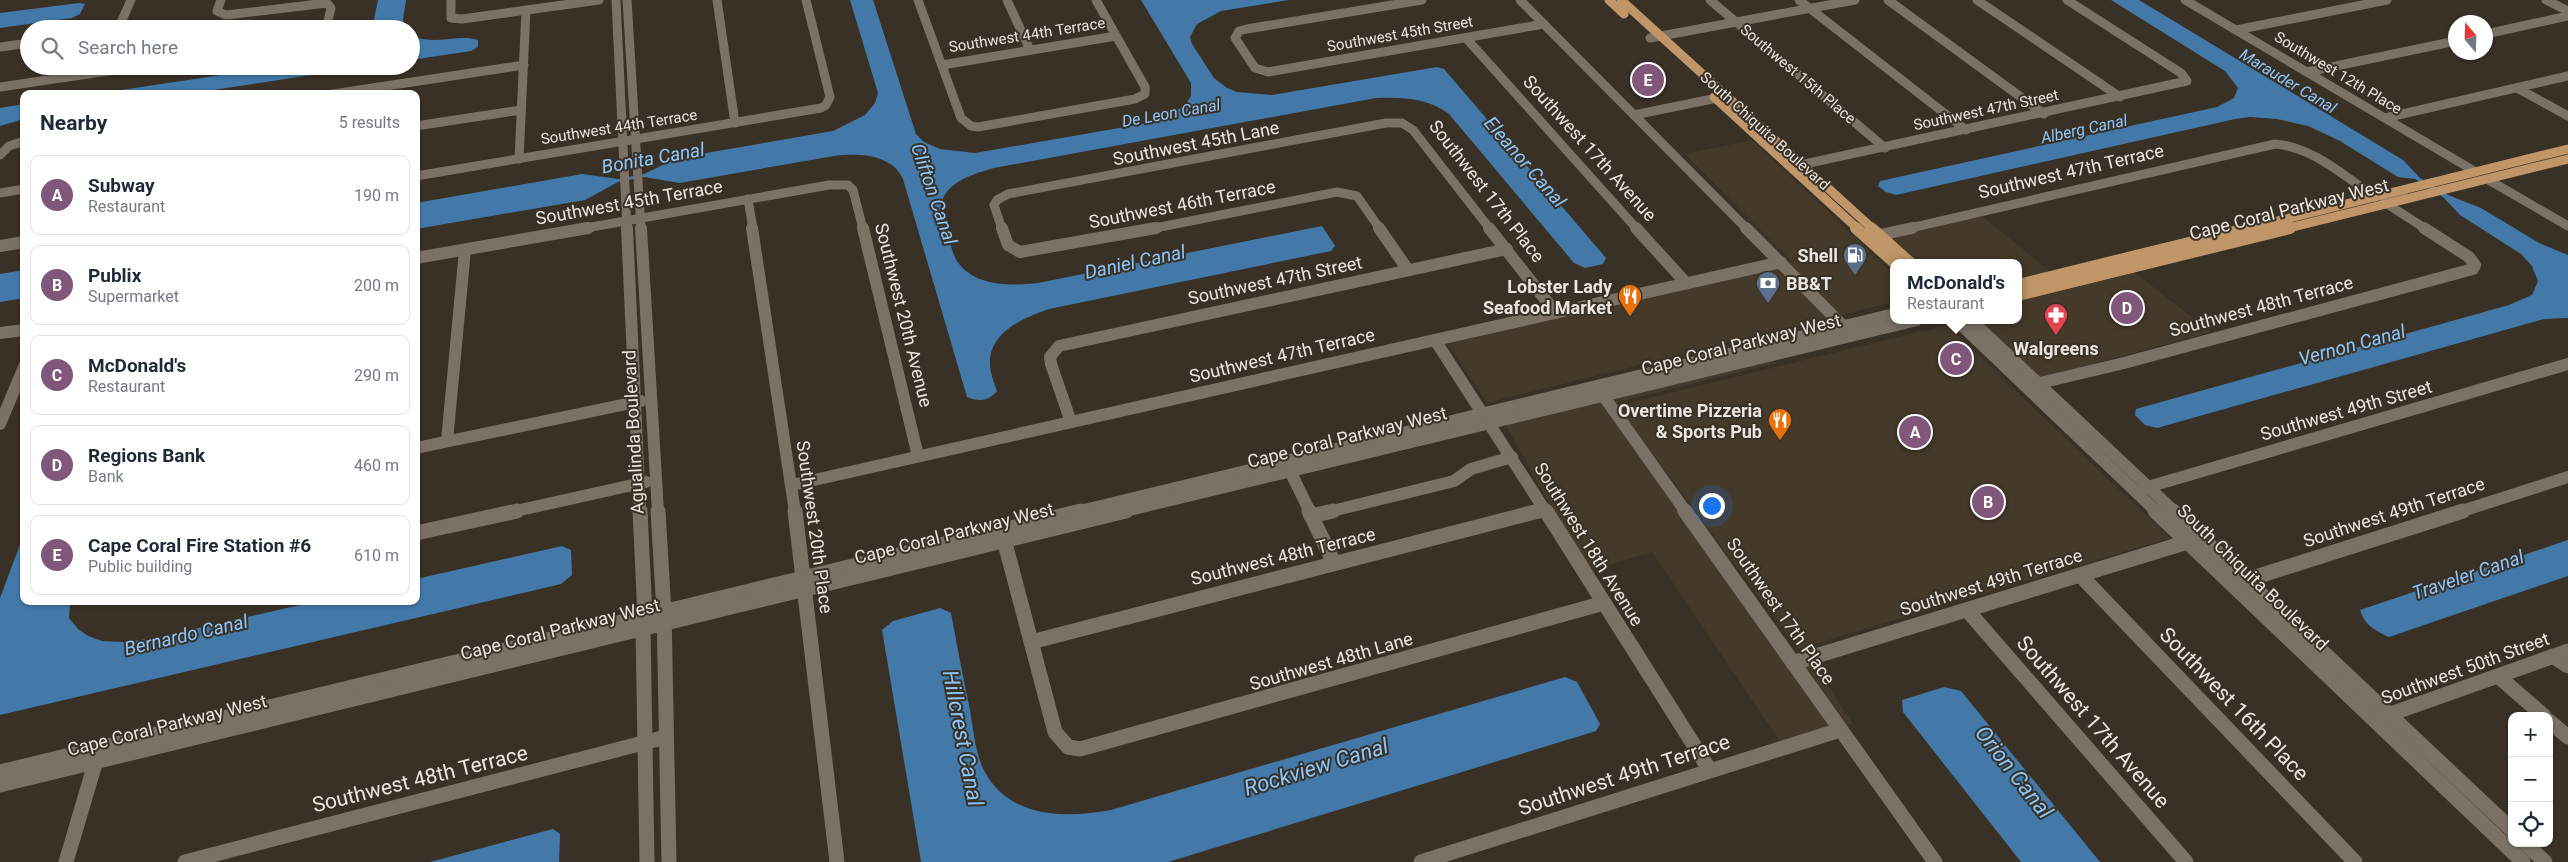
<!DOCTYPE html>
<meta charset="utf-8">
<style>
:root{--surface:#fff;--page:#f2f2f3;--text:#1f2937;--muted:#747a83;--line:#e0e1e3;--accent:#80577b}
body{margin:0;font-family:Roboto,sans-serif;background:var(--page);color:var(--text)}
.controls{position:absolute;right:15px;bottom:15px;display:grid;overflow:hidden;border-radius:10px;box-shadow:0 1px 4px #0004}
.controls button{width:45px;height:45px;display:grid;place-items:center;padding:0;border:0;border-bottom:1px solid var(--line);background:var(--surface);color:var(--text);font:25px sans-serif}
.compass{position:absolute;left:2448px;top:15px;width:45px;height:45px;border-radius:50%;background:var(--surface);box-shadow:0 1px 4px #0004;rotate:341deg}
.you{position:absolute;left:1711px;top:505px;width:18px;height:18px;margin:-12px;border:4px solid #fff;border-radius:50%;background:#1a73e8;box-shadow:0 0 0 8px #1a73e833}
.badge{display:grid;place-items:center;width:32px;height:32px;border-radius:50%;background:var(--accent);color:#fff;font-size:16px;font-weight:700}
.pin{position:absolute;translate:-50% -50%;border:2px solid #fff;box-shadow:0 1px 5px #0006}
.popup{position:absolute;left:1890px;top:259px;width:132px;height:65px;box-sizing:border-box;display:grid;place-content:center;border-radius:10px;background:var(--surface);filter:drop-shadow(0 1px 4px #0005);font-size:16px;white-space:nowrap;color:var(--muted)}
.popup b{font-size:19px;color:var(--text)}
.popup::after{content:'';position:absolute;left:50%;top:100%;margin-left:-10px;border:10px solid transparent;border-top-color:var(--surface)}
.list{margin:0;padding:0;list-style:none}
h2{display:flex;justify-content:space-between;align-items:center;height:65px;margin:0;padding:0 20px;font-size:21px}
h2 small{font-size:16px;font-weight:400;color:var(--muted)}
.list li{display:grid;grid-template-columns:32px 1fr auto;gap:15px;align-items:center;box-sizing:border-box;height:80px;margin:0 10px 10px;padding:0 10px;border:1px solid var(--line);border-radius:10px}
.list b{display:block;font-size:19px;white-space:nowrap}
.list p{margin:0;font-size:16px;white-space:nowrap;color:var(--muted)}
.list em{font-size:16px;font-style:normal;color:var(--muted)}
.icon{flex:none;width:28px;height:28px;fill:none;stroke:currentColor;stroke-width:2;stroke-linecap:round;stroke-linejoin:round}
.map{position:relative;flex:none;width:2568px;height:862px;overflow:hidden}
.search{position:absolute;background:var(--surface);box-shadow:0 1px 4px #0004;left:20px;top:20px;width:400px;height:55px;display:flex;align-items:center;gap:12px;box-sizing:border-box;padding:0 18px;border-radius:28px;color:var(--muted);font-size:19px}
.panel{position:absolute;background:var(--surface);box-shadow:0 1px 4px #0004;left:20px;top:90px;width:400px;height:515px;border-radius:10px}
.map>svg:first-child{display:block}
.built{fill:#453929}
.water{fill:#4279a8}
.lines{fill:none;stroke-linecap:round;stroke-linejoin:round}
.minor-far2{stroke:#7b7165;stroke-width:9}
.minor-far1{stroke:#7b7165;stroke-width:12}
.minor{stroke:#7b7165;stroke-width:15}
.major-far1{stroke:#c09668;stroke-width:9}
.major{stroke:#c09668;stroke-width:12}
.labels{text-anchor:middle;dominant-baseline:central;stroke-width:4;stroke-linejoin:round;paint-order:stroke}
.far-street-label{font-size:15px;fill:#ebe5de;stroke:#393126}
.far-water-label{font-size:16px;font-style:italic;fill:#8bc7fe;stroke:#393126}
.street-label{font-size:18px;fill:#ebe5de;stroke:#393126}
.poi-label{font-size:18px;font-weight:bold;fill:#ebe5de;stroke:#393126;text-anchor:end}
.water-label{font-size:19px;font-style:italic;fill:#8bc7fe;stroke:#393126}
.near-street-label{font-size:21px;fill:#ebe5de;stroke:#393126}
.near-water-label{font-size:22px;font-style:italic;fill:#8bc7fe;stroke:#393126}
</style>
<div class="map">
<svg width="2568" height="862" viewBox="0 0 2568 862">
<rect width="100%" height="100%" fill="#393126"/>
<!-- built -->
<g class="built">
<polygon points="1752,140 1893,273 1893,302 1487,403 1448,344 1792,262 1685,154"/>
<polygon points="1982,216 2052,273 2019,281 2018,263 1914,263 1883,235"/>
<polygon points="2134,272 2211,332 2041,378 1980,320 2018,320 2019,301"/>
<polygon points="1947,325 2170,538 1798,649 1617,406"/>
<polygon points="1772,359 1775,363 1615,403 1613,406 1794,650 1811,661 1853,724 1781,743 1652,552 1587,571 1504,422"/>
</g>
<!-- water -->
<g class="water">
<polygon points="378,0 406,0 403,19 404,29 372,29"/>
<path d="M850,0h23l43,134 8,8 16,7 35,4 167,-29 22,-6 21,-13 6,-9v-13l-50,-83h148l-68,11 -24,13 -7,13 2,7 22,34 13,10 10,4 35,3 165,-28 7,2 162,189 -3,6 -18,4 -11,-5 -125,-149c-21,-16 -47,-17 -73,-16l-382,70c-19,5 -51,15 -53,38 -1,9 4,18 6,26 3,10 5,21 10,29 17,26 55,25 81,22l284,-57 13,20 -4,5 -282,58c-26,9 -60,23 -59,55 0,9 4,18 7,27 -8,10 -18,11 -30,6l-64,-218c-11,-25 -45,-26 -69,-23l-154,27 -36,-6 -26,5 -33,18 -169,29v-26l166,-29 36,5 26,-5 33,-16 156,-27 32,-16 10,-12 3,-10z"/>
<polygon points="2111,0 2139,0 2403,160 2420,178 2448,195 2481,208 2539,243 2568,255 2568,318 2544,319 2157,428 2145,425 2135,415 2136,409 2509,305 2532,295 2538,281 2532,266 2521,254 2460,215 2443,197 2415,179 2398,177 2340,141 2308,126 2277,119 2250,117 2235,119 1896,195 1886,192 1878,186 1880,181 2217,107 2234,98 2238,88 2225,71"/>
<polygon points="79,3 85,4 80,14 72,18 0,28 0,13"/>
<path d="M411,35c24,12 46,-2 67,5v7l-7,4 -60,9z"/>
<polygon points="281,66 370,66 187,94 95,94"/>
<polygon points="24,104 24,119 0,126 0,108"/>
<polygon points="24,270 24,298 0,302 0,274"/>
<polygon points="24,534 24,601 70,601 69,618 78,629 88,636 102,641 125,642 155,638 318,601 416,601 416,579 562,546 571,550 572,575 561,584 0,715 0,598"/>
<path d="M2568,540v36l-179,61c-13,-6 -25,-12 -29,-27z"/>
<path d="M940,608l11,5c6,32 12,65 19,97 3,18 5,39 12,56 23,52 81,53 129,44l454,-133 12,5 23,42 -4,7 -428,131h-247l-39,-232 11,-9z"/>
<polygon points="1944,687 1961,691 2100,862 2021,862 1903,712 1902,700"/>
<polygon points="553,829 560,834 559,862 430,862"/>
</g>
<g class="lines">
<!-- minor-far2 -->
<g class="minor-far2">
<polyline points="221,0 217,11 226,15 327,3 331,8 326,29"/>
<polyline points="451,0 451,18 462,19 599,0"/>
<polyline points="616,0 627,229"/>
<polyline points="627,0 641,229"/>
<polyline points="717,0 735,123"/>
<polyline points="918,0 961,118 971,126 978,127 1135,99 1145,94 1145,87 1096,0"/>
<polyline points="1007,0 1030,50"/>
<polyline points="1422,0 1247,29 1239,31 1235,38 1255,68 1268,72 1544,24"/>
<polyline points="1520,0 1747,229"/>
<polyline points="1710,0 1885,148"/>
<polyline points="1799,0 1966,130"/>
<polyline points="1888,0 2044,114"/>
<polyline points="1977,0 2120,97"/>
<polyline points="2185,0 2476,172"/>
<polyline points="2546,0 2568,11"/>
<polyline points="118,29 131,0"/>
<polyline points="2236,30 2387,0"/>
<polyline points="2486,34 2568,16"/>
<polyline points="1466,38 1637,229"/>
<polyline points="1650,38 1855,0"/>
<polyline points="0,47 29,43"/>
<polyline points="942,65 1116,36"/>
<polyline points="2307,72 2456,41"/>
<polyline points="0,87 142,66"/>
<polyline points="2517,88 2568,116"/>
<polyline points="333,94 524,65"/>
<polyline points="1634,115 1727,96"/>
<polyline points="2385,118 2568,76"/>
<polyline points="416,126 521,110"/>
<polyline points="0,155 9,146 24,141"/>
<polyline points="519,159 526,10"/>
<polyline points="1791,167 2187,81 2181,73 2067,0"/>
<polyline points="416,176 821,108 826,105 830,97 806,0"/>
<polyline points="2487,179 2568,226"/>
<polyline points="0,193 24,189"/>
<polyline points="2403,194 2390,197 2384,202 2426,229"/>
<polyline points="748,199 753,229"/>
<polyline points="580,229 829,185 848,185 853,190 863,229"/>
<polyline points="1002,229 994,205 997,200 1008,194 1386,123 1402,123 1413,130 1490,229"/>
<polyline points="1150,229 1337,192 1357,196 1380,229"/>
<path d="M1906,229l369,-85c38,3 69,32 100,53"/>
</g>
<!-- minor-far1 -->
<g class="minor-far1">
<polyline points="627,228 640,512"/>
<polyline points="641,228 658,512"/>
<polyline points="752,228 795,512"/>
<polyline points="863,228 918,456"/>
<polyline points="1002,228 1008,245 1020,252 1156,228"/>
<polyline points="1379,228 1408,270"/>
<polyline points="1489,228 1556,313"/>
<polyline points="1636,228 1686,283"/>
<polyline points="1746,228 1843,326"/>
<polyline points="1871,237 1912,228"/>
<polyline points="0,246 24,242"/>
<polyline points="416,258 588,228"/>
<polyline points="1956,320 2157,512"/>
<polyline points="1971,320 2175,512"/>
<polyline points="0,333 24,330"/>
<polyline points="1435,340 1546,512"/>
<polyline points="2032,385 2124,363 2473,269 2475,265 2469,257 2424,228"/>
<polyline points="1600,391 1686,512"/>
<polyline points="1071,422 1051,364 1050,357 1059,346 1507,249"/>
<polyline points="0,424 24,367"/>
<polyline points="447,441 465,250"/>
<polyline points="416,448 641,401"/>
<polyline points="1290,471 1310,512"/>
<polyline points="792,485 1781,262"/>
<polyline points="2141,489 2568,364"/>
<polyline points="511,512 646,482"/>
<polyline points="1076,512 1894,314"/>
<polyline points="1121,512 1917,320"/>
<polyline points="1328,512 1454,481 1471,469 1512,457"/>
<polyline points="1534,512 1545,509"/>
<polyline points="2459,512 2568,477"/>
</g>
<!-- minor -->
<g class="minor">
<polyline points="640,511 645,616 643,628 647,862"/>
<polyline points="658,511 664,612 669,862"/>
<polyline points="795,511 837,862"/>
<polyline points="1309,511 1334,563"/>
<polyline points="1546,511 1709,769"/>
<polyline points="1685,511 1935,862"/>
<polyline points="2155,511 2523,862"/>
<polyline points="2173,511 2512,830"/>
<polyline points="1311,516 1333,511"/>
<polyline points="1002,532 1055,732 1068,747 1080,749 1604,603"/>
<polyline points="416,533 517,511"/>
<polyline points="2081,576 2355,862"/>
<polyline points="2240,582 2463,511"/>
<polyline points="1967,610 2186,862"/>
<polyline points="1031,642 1539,511"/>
<polyline points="2552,656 2568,666"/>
<polyline points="1793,663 2194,540"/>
<polyline points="2498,676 2544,716"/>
<polyline points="2382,717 2568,651"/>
<polyline points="2549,721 2568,737"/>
<polyline points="0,772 1081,511"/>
<polyline points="0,785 1126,511"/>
<polyline points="2525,843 2545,862"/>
<polyline points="66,862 97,757"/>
<polyline points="185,862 666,737"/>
<polyline points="1421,862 1840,730"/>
</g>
<!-- major-far1 -->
<g class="major-far1">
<polyline points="1609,0 1624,14"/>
<polyline points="1621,0 1873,229"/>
<polyline points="1714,97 1858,229"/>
<polyline points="2245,229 2568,149"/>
<polyline points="2285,229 2568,159"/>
</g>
<!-- major -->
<g class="major">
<polyline points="1856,228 1895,263"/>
<polyline points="1871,228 1910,263"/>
<polyline points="2018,285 2250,228"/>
<polyline points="2018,295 2290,228"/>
</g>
</g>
<!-- icons -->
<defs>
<g id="fuel-pin" transform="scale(1.25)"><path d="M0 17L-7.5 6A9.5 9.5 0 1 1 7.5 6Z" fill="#5c6f8a" stroke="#393126"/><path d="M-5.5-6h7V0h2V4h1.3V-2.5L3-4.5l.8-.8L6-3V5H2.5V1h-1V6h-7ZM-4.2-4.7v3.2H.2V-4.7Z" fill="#fff"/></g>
<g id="bank-pin" transform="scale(1.25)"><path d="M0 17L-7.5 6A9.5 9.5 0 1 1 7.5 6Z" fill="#5c6f8a" stroke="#393126"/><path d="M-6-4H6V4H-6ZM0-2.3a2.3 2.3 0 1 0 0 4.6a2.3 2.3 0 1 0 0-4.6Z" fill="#fff"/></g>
<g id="restaurant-pin" transform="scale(1.25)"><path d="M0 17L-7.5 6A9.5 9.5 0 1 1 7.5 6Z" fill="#e8710a" stroke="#393126"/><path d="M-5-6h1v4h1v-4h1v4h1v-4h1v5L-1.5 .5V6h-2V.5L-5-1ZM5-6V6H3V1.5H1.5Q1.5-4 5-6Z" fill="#fff"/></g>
<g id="pharmacy-pin" transform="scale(1.25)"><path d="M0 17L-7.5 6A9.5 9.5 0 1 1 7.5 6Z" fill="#e0444e" stroke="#393126"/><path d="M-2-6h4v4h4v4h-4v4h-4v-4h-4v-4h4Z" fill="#fff"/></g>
</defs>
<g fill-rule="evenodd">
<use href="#fuel-pin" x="1855" y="255"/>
<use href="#bank-pin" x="1768" y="283"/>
<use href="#restaurant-pin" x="1630" y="296"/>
<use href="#pharmacy-pin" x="2056" y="315"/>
<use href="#restaurant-pin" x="1780" y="420"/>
</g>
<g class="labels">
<!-- far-street labels -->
<g class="far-street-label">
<text transform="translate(1400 34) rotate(-10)">Southwest 45th Street</text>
<text transform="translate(1027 35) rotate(-9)">Southwest 44th Terrace</text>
<text transform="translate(2338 73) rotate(31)">Southwest 12th Place</text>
<text transform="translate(1798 74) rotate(40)">Southwest 15th Place</text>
<text transform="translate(1986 110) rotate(-12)">Southwest 47th Street</text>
<text transform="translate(619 127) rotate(-9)">Southwest 44th Terrace</text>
<text transform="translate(1765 131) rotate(42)">South Chiquita Boulevard</text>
</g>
<!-- far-water labels -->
<g class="far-water-label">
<text transform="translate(2288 81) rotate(31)">Marauder Canal</text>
<text transform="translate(1171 113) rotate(-10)">De Leon Canal</text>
<text transform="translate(2084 129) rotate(-12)">Alberg Canal</text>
</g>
<!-- street labels -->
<g class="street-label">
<text transform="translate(1196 143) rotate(-11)">Southwest 45th Lane</text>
<text transform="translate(1590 148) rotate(48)">Southwest 17th Avenue</text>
<text transform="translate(2071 171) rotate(-13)">Southwest 47th Terrace</text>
<text transform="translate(1487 191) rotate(52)">Southwest 17th Place</text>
<text transform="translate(629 202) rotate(-10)">Southwest 45th Terrace</text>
<text transform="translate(1182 204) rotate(-11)">Southwest 46th Terrace</text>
<text transform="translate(2289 209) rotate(-14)">Cape Coral Parkway West</text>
<text transform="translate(1275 280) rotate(-12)">Southwest 47th Street</text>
<text transform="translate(2261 306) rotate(-15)">Southwest 48th Terrace</text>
<text transform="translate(904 315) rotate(76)">Southwest 20th Avenue</text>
<text transform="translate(1741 344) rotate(-14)">Cape Coral Parkway West</text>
<text transform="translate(1282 355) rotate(-13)">Southwest 47th Terrace</text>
<text transform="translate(2346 410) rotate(-16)">Southwest 49th Street</text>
<text transform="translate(633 432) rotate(-93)">Agualinda Boulevard</text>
<text transform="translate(1347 437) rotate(-14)">Cape Coral Parkway West</text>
<text transform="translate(2394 512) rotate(-18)">Southwest 49th Terrace</text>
<text transform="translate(815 527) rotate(82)">Southwest 20th Place</text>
<text transform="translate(954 533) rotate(-14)">Cape Coral Parkway West</text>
<text transform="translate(1589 544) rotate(58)">Southwest 18th Avenue</text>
<text transform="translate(1283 556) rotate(-14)">Southwest 48th Terrace</text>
<text transform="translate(2253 577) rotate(44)">South Chiquita Boulevard</text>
<text transform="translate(1991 582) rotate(-17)">Southwest 49th Terrace</text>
<text transform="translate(1781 611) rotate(55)">Southwest 17th Place</text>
<text transform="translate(560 629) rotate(-14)">Cape Coral Parkway West</text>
<text transform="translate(1331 661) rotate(-16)">Southwest 48th Lane</text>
<text transform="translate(2465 668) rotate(-20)">Southwest 50th Street</text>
<text transform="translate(167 725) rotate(-14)">Cape Coral Parkway West</text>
</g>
<!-- poi labels -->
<g class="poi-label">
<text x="1838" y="255">Shell</text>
<text x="1786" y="283" text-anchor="start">BB&amp;T</text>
<text x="1612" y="286">Lobster Lady<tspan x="1612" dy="21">Seafood Market</tspan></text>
<text x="2056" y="348" text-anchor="middle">Walgreens</text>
<text x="1762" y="410">Overtime Pizzeria<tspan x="1762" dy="21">&amp; Sports Pub</tspan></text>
</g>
<!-- water labels -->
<g class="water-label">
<text transform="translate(653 158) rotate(-10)">Bonita Canal</text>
<text transform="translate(1525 162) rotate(49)">Eleanor Canal</text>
<text transform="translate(934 194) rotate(71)">Clifton Canal</text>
<text transform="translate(1135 262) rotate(-12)">Daniel Canal</text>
<text transform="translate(2352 345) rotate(-15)">Vernon Canal</text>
<text transform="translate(2468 575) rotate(-19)">Traveler Canal</text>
<text transform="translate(186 635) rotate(-13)">Bernardo Canal</text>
</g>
<!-- near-street labels -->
<g class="near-street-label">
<text transform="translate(2234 704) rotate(46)">Southwest 16th Place</text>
<text transform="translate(2093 722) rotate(49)">Southwest 17th Avenue</text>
<text transform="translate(1624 775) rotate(-18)">Southwest 49th Terrace</text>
<text transform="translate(420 779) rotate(-14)">Southwest 48th Terrace</text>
</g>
<!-- near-water labels -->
<g class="near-water-label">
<text transform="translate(963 738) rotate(79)">Hillcrest Canal</text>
<text transform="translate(1316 767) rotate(-17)">Rockview Canal</text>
<text transform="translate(2014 772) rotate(52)">Orion Canal</text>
</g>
</g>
</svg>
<div class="controls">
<button>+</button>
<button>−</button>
<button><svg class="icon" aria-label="locate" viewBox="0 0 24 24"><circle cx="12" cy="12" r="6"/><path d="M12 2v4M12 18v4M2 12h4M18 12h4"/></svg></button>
</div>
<svg class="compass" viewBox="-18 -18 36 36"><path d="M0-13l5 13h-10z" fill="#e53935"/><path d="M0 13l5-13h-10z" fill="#747a83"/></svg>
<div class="you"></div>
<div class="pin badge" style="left:1915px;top:432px">A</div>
<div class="pin badge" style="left:1988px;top:502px">B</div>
<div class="pin badge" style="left:1956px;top:359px">C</div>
<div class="popup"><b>McDonald's</b>Restaurant</div>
<div class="pin badge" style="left:2127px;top:308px">D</div>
<div class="pin badge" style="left:1648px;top:80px">E</div>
<div class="search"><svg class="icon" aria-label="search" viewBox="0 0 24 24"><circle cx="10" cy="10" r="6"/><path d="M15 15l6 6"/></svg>Search here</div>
<section class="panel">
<h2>Nearby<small>5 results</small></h2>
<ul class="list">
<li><span class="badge">A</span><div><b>Subway</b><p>Restaurant</p></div><em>190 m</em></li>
<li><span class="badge">B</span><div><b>Publix</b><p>Supermarket</p></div><em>200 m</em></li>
<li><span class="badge">C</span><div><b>McDonald's</b><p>Restaurant</p></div><em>290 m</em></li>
<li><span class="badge">D</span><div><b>Regions Bank</b><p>Bank</p></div><em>460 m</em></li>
<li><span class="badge">E</span><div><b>Cape Coral Fire Station #6</b><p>Public building</p></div><em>610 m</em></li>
</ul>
</section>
</div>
